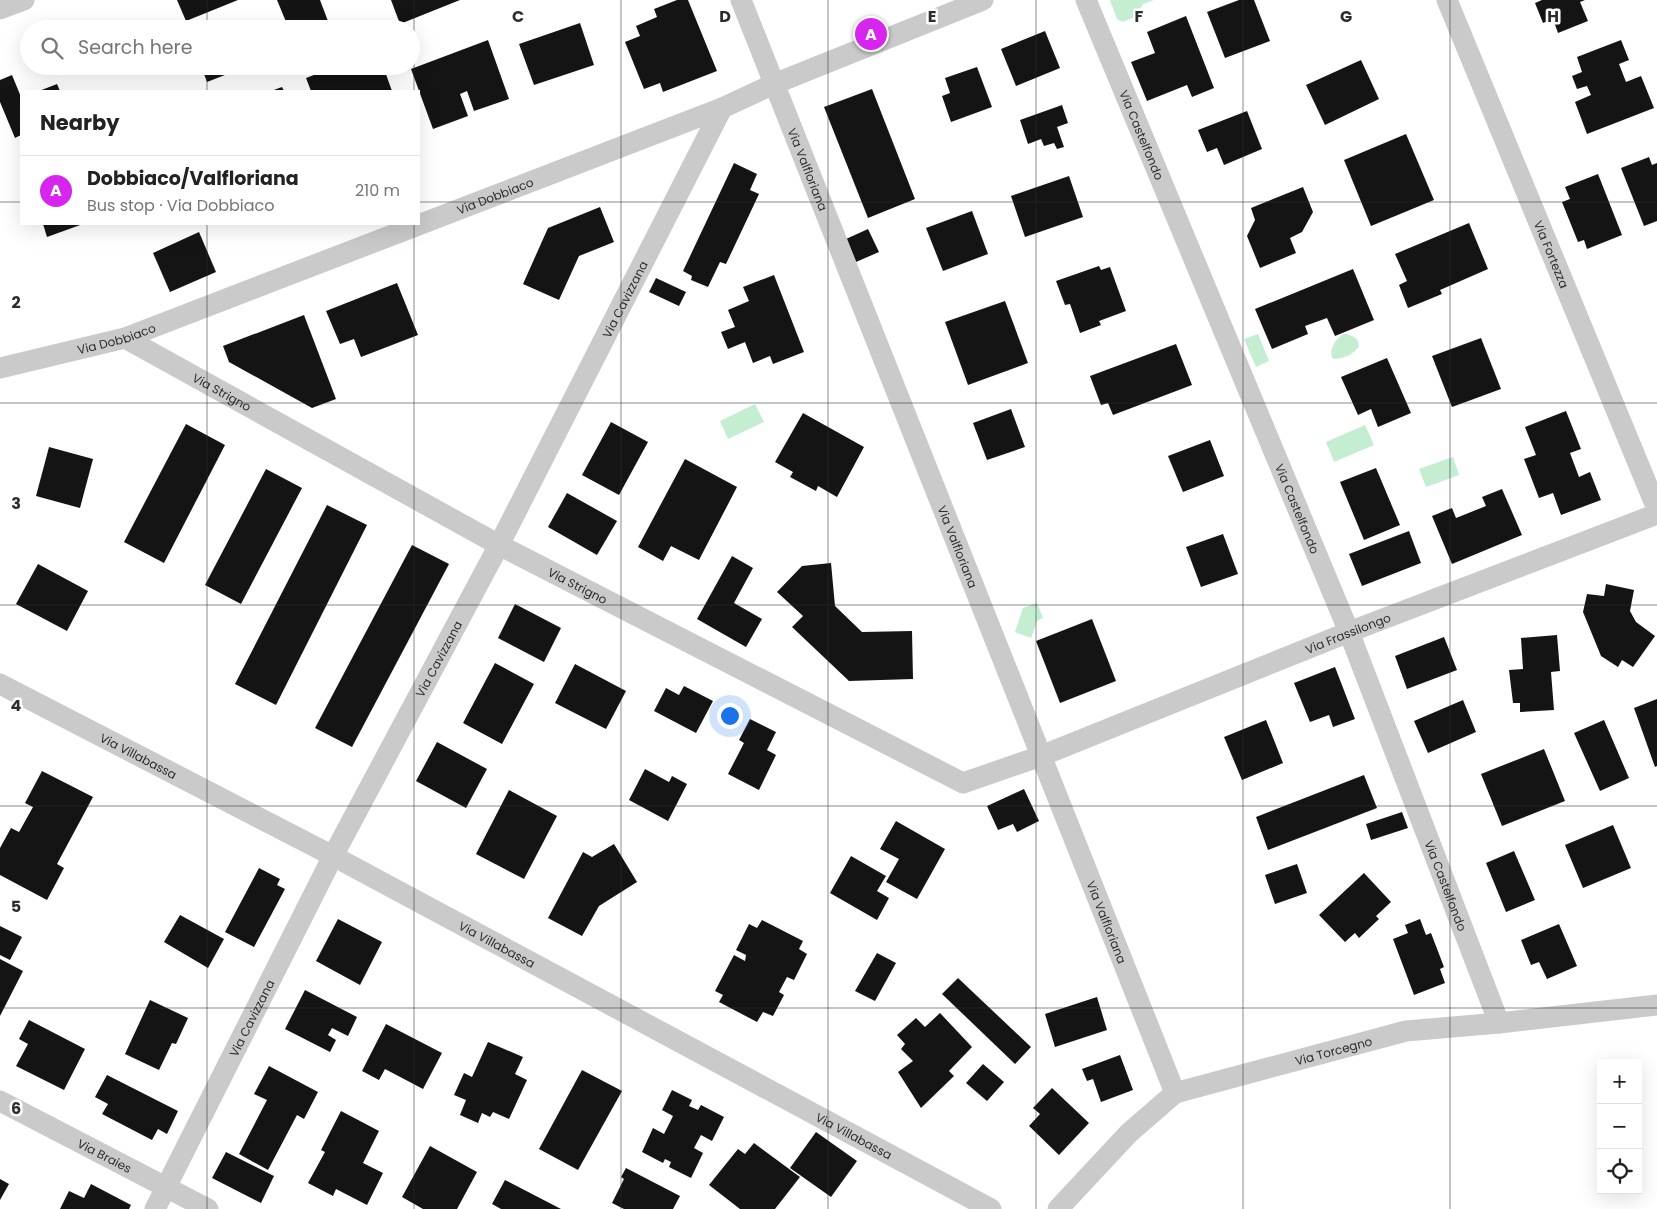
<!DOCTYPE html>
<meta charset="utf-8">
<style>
:root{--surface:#fff;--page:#f6f6f6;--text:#222;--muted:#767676;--line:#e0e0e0;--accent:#d724ef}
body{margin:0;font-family:Poppins,sans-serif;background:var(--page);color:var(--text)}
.controls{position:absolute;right:15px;bottom:15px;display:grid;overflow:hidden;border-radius:0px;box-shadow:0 5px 20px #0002}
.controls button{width:45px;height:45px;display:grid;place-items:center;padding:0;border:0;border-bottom:1px solid var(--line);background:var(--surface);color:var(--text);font:25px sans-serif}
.you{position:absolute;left:729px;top:715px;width:18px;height:18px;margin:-12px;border:4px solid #fff;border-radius:50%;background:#1a73e8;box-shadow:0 0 0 8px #1a73e833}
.badge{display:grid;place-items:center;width:32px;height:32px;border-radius:50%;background:var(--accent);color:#fff;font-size:16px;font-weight:700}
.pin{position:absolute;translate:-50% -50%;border:2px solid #fff;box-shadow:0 1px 5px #0006}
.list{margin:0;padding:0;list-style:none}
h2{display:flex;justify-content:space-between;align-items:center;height:65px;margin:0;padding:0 20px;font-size:21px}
h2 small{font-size:16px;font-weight:400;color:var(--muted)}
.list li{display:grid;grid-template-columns:32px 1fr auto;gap:15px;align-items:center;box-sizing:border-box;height:70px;padding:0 20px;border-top:1px solid var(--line)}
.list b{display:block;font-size:19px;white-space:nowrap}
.list p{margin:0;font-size:16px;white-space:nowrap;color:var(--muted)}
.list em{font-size:16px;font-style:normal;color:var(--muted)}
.icon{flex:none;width:28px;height:28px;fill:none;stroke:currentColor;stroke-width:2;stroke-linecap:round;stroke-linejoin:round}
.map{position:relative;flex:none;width:1657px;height:1209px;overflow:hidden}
.search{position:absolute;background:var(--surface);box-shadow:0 5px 20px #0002;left:20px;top:20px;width:400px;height:55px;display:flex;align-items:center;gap:12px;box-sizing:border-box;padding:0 18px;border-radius:28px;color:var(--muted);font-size:19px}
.panel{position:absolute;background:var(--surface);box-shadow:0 5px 20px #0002;left:20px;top:90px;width:400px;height:135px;border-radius:0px}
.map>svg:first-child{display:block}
.water{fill:#c4edd2}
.building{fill:#141414}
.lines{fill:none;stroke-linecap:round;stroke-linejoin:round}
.street{stroke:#cacaca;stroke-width:21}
.grid{fill:none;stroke:#2d2d2d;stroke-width:1;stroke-opacity:0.55}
.labels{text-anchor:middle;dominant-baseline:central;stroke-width:5;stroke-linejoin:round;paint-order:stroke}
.street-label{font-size:12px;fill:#2d2d2d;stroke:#fff}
.grid-label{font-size:16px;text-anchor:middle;font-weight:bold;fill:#2d2d2d;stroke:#fff;stroke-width:5;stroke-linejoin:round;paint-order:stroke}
</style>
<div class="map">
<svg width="1657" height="1209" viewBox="0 0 1657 1209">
<rect width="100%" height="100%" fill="#fff"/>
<!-- water -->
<g class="water">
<polygon points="1110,0 1154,0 1143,4 1136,16 1123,22 1117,19"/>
<polygon points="1258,334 1269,361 1256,367 1244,339"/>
<path d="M1343,334h5l9,5 2,7c-4,8 -15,12 -24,13l-3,-1c-3,-11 4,-18 11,-24z"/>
<polygon points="755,404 764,422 728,439 720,421"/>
<polygon points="1365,425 1374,445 1334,462 1326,442"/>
<polygon points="1453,457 1459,475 1426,487 1419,469"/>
<polygon points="1037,603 1043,618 1037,621 1031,638 1015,632 1023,608"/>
</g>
<!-- building -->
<g class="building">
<polygon points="177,0 238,0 186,21"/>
<polygon points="277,0 320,0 331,29 289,29"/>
<polygon points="391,0 460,0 400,24"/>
<polygon points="677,0 688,0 717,71 663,92 660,83 644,89 625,42 640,36 636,26 657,17 654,9"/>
<polygon points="1239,0 1254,0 1270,41 1225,58 1207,12"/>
<polygon points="1542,0 1585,0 1580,2 1588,21 1558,33 1553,19 1543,23 1535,3"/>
<polygon points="1186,16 1214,88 1192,97 1187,85 1147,101 1131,62 1155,53 1147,32"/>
<polygon points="580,23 594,65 534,85 519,44"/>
<polygon points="1045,31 1060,68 1016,86 1001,49"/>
<polygon points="488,40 509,99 474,111 467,91 460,94 468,116 433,129 411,69"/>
<polygon points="1621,40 1629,60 1619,64 1626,82 1641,76 1654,108 1587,134 1575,102 1591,95 1587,86 1577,89 1572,76 1582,72 1577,57"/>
<polygon points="1361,60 1379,99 1325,125 1306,85"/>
<polygon points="201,66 248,66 207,82"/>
<polygon points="338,66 383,66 392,91 311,91 306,78"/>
<polygon points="977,67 992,107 951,122 942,96 950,93 945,78"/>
<polygon points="12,75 21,97 21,135 15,138 0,102 0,80"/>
<polygon points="57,84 60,91 39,91"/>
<polygon points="282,87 284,91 271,91"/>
<polygon points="872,89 915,199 868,218 824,107"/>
<polygon points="1062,105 1068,123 1057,127 1064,147 1057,149 1054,143 1044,146 1041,139 1028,144 1020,120"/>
<polygon points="1247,111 1262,149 1224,165 1217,148 1207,152 1198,130"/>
<polygon points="1406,134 1434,200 1371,226 1344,160"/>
<polygon points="1649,157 1652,165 1657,163 1657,221 1644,226 1621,168"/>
<polygon points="734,163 757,174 750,190 759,194 726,264 720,262 708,287 691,280 692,276 683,271"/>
<polygon points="1598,174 1622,235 1587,249 1584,240 1578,242 1562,202 1570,199 1565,187"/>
<polygon points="1069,176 1083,217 1025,237 1011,196"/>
<polygon points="1303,187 1313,212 1302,232 1290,238 1296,253 1260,268 1247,236 1255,220 1251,208"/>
<polygon points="600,207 614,242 579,256 559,300 523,284 548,228"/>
<polygon points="972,211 988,254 943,271 926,228"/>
<polygon points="1469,223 1488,269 1440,290 1442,294 1408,308 1399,285 1407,281 1395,254"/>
<polygon points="43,224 83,224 47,237"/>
<polygon points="868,229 879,252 856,262 846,239"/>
<polygon points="199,232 216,272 170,292 153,253"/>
<polygon points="1099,266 1101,270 1110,267 1126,311 1099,321 1101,325 1080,333 1070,304 1065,305 1056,281"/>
<polygon points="1353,269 1374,320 1335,336 1327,318 1305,326 1308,334 1272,349 1255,309"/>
<polygon points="774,275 804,352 773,364 770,356 753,363 745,342 728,349 721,332 735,327 728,310 749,301 743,287"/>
<polygon points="656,278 686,292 679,306 649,292"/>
<polygon points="397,283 418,335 361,357 354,339 340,344 326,311"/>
<polygon points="1005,301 1028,363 968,385 945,322"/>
<polygon points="304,315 336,399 312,408 229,362 223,346"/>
<polygon points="1481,338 1501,389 1452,407 1432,356"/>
<polygon points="1176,344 1192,385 1113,415 1108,403 1101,405 1090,376"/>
<polygon points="1387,358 1411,413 1378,427 1371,409 1358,415 1341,377"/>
<polygon points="1011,409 1025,447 987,460 973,423"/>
<polygon points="1566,411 1581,449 1570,453 1579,477 1590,472 1601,500 1561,515 1553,493 1539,498 1524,459 1536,455 1525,427"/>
<polygon points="803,413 864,447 837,497 818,486 816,491 790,477 793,472 775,462"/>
<polygon points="611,422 648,442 619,495 582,475"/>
<polygon points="186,424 225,445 164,563 124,542"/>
<polygon points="1210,440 1224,476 1183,492 1168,456"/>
<polygon points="49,447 93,459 80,508 36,496"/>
<polygon points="685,459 737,487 699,560 671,546 663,561 638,547"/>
<polygon points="1376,468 1400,525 1364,540 1340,482"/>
<polygon points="266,469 302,488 241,604 205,585"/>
<polygon points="1502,489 1522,535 1452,564 1432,516 1452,508 1456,518 1486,506 1482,497"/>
<polygon points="567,493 617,521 597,555 548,527"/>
<polygon points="327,505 367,525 276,705 235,684"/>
<polygon points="1409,531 1421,563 1362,586 1349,554"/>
<polygon points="1223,534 1238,574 1201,587 1186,547"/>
<polygon points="412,545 449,564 352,747 315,728"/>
<polygon points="732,556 753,568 734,603 762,619 746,647 697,619"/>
<polygon points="831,563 835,606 862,632 912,631 913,679 849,681 792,627 803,616 777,592 802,566"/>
<polygon points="38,564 88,591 67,631 16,604"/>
<polygon points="1606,584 1634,590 1630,611 1636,622 1655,636 1633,667 1622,660 1618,667 1601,656 1583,612 1587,594 1604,596"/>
<polygon points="515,604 561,628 544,662 498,638"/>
<polygon points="1092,619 1116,681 1060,703 1036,641"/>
<polygon points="1557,635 1560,671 1551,672 1554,710 1520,712 1520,703 1513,703 1509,670 1523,669 1521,638"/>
<polygon points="1444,637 1457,670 1407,689 1395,656"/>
<polygon points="495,663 534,684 502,744 463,723"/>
<polygon points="575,664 626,691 606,729 555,703"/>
<polygon points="1335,667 1355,719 1333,727 1329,715 1310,722 1294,683"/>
<polygon points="684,686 713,701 696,733 654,711 666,688 679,695"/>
<polygon points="1657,699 1657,766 1655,767 1634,708"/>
<polygon points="1463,700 1476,732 1428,753 1414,721"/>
<polygon points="750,719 776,732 767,750 776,755 759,790 728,774 744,743 739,740"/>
<polygon points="1266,720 1283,763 1242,780 1224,737"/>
<polygon points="1604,720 1629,778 1600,791 1574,733"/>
<polygon points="437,742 487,769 466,808 416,781"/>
<polygon points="1544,749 1565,801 1502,826 1481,774"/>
<polygon points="645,769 669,782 672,776 687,784 668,821 629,800"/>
<polygon points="42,771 93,797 57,864 64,868 47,900 0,875 0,848 11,828 19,832 33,807 25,803"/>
<polygon points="1364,775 1377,808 1268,850 1256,817"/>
<polygon points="1024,789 1039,821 1017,832 1013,824 998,830 987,806"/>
<polygon points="509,790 557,816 524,879 476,854"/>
<polygon points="1402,812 1408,828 1371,840 1366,824"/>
<polygon points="896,821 945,849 917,899 886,882 899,859 880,849"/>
<polygon points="1613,825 1631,868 1583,888 1565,845"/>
<polygon points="614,844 637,882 599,906 582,936 548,918 583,852 592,857"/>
<polygon points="1514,851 1535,900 1506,912 1486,863"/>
<polygon points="851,856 886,876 877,891 889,898 877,920 830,893"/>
<polygon points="1297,864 1307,893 1275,904 1265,875"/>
<polygon points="259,868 280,879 277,885 285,889 254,947 225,932"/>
<polygon points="1364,873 1391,902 1376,916 1379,919 1359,938 1355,933 1345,942 1319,915"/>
<polygon points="180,915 224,939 208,968 164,942"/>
<polygon points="338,919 382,942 360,985 316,961"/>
<polygon points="1420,919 1426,935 1431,933 1444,967 1440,969 1445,983 1414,995 1393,939 1408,933 1405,925"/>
<polygon points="762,920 803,941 799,949 807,954 794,980 787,977 779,992 784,995 773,1016 763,1012 757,1022 719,1002 723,995 715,991 734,955 745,961 746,955 736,950 749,924 757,928"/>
<polygon points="1559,924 1577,966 1547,979 1539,962 1531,965 1521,940"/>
<polygon points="0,926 22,937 10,960 0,955"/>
<polygon points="877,953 896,963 875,1001 855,991"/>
<polygon points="0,959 23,971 0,1016"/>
<polygon points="958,978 1031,1047 1015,1064 942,994"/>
<polygon points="305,990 357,1017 348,1036 332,1028 328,1035 336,1040 330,1052 285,1029"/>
<polygon points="1097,997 1107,1030 1055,1047 1045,1014"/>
<polygon points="150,1000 188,1018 176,1044 172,1043 159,1070 125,1054"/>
<polygon points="940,1013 972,1047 949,1071 954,1076 921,1108 898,1072 913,1061 901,1049 905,1044 897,1035 916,1018 925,1027"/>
<polygon points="29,1020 85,1049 64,1090 16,1066 28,1044 19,1039"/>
<polygon points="386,1024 442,1053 423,1089 385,1069 379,1080 362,1071"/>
<polygon points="488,1042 523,1057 515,1074 527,1080 509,1119 493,1112 490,1117 482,1113 478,1123 460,1115 466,1100 454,1095 464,1073 472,1077"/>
<polygon points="1120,1055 1133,1090 1101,1102 1093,1079 1087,1081 1082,1069"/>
<polygon points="983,1064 1004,1082 987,1101 966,1083"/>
<polygon points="269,1066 318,1092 304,1119 297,1115 268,1170 239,1154 267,1100 254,1094"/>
<polygon points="582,1070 622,1091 578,1170 539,1149"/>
<polygon points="107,1075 178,1111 167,1134 158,1129 152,1140 102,1114 108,1104 95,1097"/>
<polygon points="1052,1088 1089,1123 1059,1155 1029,1126 1040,1114 1033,1108"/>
<polygon points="672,1090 692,1100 689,1106 698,1110 701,1105 724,1117 712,1141 701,1135 694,1148 703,1153 691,1178 669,1167 671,1162 665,1159 663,1163 642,1152 653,1128 664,1134 673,1116 662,1110"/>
<polygon points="341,1111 379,1131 363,1163 383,1173 367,1205 336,1189 333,1196 308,1183 325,1152 321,1150"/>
<polygon points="816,1132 857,1161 831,1197 790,1168"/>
<polygon points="754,1143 800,1177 775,1209 740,1209 709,1185 738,1149 745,1154"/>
<polygon points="430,1146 477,1172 457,1209 423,1209 402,1197"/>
<polygon points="226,1152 274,1176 261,1203 212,1178"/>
<polygon points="626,1168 680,1196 673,1209 624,1209 612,1203 624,1179 621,1177"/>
<polygon points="0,1179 9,1184 0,1200"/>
<polygon points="505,1180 561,1209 501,1209 492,1204"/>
<polygon points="91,1184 131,1205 129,1209 60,1209 69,1191 84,1198"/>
</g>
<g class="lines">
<!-- street -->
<g class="street">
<path id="s1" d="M741,0l434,1093"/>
<path id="s2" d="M1086,0l263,632 150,391"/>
<path id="s3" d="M1447,0l210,509"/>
<polyline points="0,9 24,0"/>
<path id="s4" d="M125,338l374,207 464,238 78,-27 308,-124 308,-118"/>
<path id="s5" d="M0,368l125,-30 597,-230 52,-24 209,-84"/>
<path id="s6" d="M0,684l333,172 658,353"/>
<path id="s7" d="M0,1101l208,108"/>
<path id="s8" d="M155,1209l178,-353 166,-311 223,-437"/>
<path id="s9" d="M1058,1209l71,-76 46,-40 231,-62 93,-8 158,-18"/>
</g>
</g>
<!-- grid -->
<path class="grid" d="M207,0v29M414,0v91M621,0v1209M828,0v1209M1036,0v1209M1243,0v1209M1450,0v1209M207,66v25M0,202h21M419,202h1238M207,224v985M414,224v985M0,403h1657M0,605h1657M0,806h1657M0,1008h1657"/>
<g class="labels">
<!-- street labels -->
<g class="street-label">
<text stroke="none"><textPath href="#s2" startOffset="146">Via Castelfondo</textPath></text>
<text stroke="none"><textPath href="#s1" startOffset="182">Via Valfloriana</textPath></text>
<text stroke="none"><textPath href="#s5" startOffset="525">Via Dobbiaco</textPath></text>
<text stroke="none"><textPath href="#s3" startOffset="275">Via Fortezza</textPath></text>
<text stroke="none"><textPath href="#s8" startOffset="1024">Via Cavizzana</textPath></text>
<text stroke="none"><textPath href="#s5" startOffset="120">Via Dobbiaco</textPath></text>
<text stroke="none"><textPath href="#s4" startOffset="111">Via Strigno</textPath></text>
<text stroke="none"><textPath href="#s2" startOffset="551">Via Castelfondo</textPath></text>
<text stroke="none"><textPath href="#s1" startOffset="588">Via Valfloriana</textPath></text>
<text stroke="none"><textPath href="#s4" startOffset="516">Via Strigno</textPath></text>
<text stroke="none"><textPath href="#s4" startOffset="1362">Via Frassilongo</textPath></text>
<text stroke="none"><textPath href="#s8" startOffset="619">Via Cavizzana</textPath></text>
<text stroke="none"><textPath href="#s6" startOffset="156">Via Villabassa</textPath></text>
<text stroke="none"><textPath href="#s2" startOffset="956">Via Castelfondo</textPath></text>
<text stroke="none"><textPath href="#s1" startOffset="992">Via Valfloriana</textPath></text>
<text stroke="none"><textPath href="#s6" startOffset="561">Via Villabassa</textPath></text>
<text stroke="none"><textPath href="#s8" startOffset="214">Via Cavizzana</textPath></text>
<text stroke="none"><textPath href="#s9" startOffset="329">Via Torcegno</textPath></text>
<text stroke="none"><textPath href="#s6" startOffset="966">Via Villabassa</textPath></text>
<text stroke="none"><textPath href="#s7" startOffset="118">Via Braies</textPath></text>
</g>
</g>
<g class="grid-label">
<text x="518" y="22">C</text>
<text x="725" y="22">D</text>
<text x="932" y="22">E</text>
<text x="1139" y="22">F</text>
<text x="1346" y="22">G</text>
<text x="1553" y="22">H</text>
<text x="16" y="308">2</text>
<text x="16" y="509">3</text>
<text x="16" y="711">4</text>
<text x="16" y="912">5</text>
<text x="16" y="1114">6</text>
</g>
</svg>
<div class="controls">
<button>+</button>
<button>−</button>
<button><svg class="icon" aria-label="locate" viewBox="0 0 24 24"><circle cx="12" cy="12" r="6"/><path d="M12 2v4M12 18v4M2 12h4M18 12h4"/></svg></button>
</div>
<div class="you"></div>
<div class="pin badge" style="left:871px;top:34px">A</div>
<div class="search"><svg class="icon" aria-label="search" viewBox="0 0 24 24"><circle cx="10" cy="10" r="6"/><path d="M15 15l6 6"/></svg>Search here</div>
<section class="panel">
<h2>Nearby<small></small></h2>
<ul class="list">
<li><span class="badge">A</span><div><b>Dobbiaco/Valfloriana</b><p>Bus stop · Via Dobbiaco</p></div><em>210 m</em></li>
</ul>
</section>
</div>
